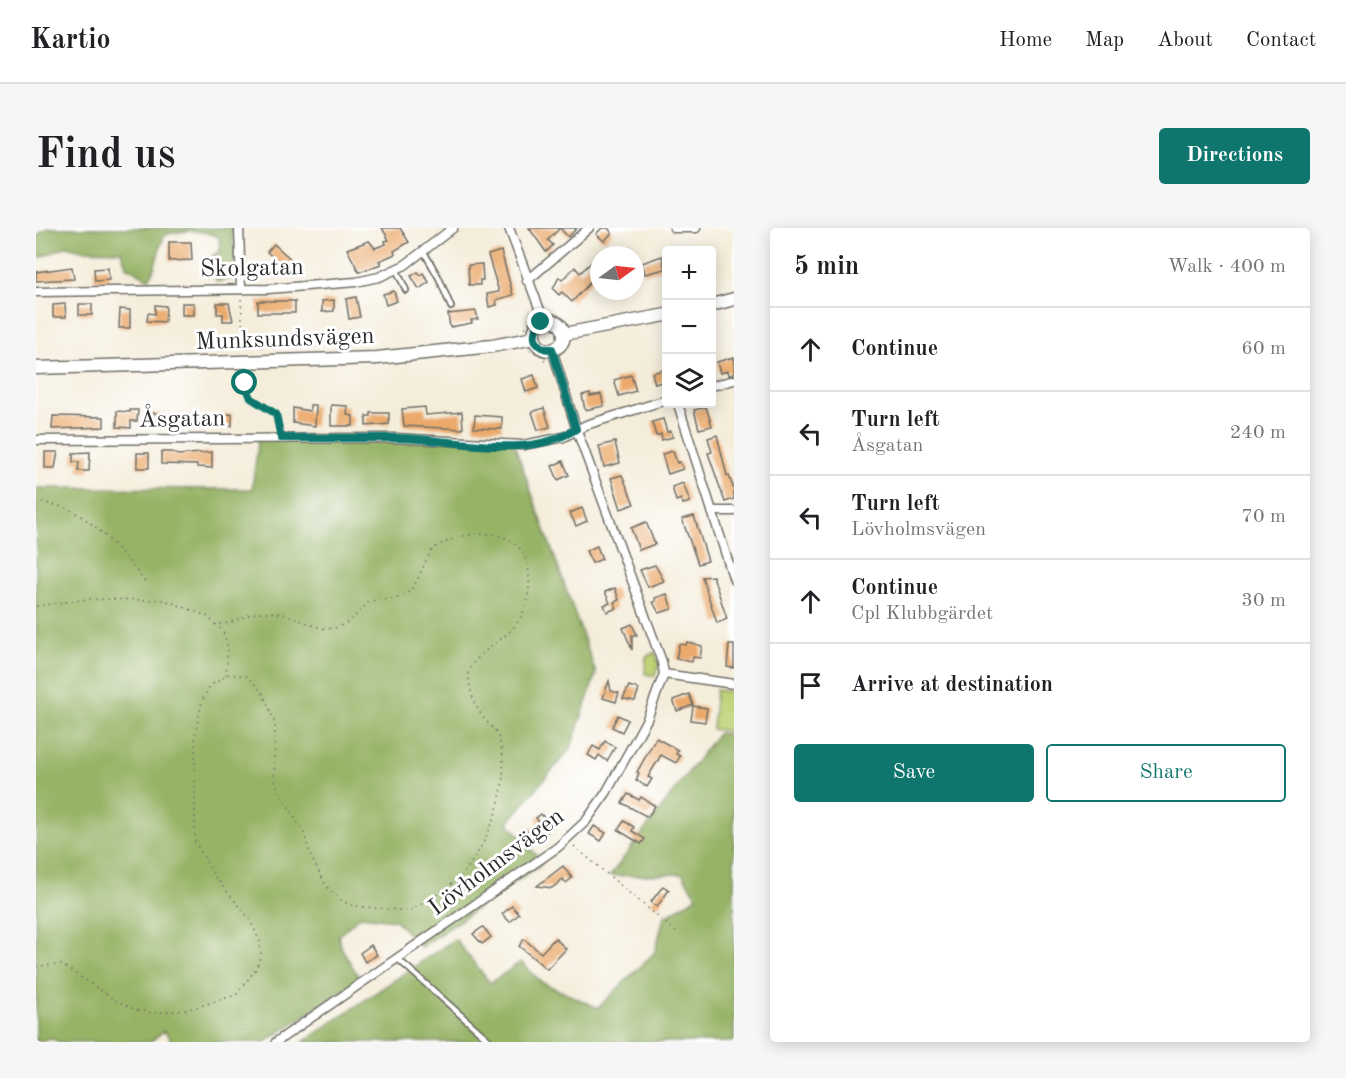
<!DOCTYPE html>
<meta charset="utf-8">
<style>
:root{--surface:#fff;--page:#f6f6f6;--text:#202124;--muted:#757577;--line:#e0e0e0;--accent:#0f766e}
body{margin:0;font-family:"Old Standard TT",serif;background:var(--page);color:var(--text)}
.controls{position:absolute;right:18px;top:18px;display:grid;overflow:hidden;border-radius:6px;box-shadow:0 3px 15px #0003}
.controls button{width:54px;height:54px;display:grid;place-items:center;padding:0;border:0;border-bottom:2px solid var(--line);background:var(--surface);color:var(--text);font:30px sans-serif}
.compass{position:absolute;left:554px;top:18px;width:54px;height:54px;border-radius:50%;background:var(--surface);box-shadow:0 3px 15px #0003;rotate:75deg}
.stop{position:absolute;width:18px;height:18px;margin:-14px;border:4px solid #0f766e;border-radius:50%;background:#fff}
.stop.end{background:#0f766e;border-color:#fff;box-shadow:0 2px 6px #0008}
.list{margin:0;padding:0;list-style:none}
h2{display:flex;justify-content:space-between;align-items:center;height:78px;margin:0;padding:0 24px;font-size:26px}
h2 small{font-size:20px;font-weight:400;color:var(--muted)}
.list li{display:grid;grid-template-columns:39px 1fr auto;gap:18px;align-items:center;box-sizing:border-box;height:84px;padding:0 24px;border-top:2px solid var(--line)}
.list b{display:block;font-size:22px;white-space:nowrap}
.list p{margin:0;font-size:20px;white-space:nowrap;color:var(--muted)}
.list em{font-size:20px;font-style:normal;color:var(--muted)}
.actions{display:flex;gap:12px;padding:18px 24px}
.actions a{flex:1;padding:14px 0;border:2px solid var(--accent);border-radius:6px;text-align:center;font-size:21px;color:var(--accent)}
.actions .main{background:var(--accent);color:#fff}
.icon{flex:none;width:33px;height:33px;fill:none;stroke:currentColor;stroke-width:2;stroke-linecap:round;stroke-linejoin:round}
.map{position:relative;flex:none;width:698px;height:814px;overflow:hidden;border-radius:6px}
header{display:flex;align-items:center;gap:36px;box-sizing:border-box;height:84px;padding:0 30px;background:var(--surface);border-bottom:2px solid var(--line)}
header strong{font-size:28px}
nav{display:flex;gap:33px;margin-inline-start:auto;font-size:21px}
.intro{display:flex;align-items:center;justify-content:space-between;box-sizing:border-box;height:144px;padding:0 36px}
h1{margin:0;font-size:42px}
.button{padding:15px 27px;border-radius:6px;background:var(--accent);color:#fff;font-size:21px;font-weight:700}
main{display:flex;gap:36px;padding:0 36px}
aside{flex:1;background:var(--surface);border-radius:6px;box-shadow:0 3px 15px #0003}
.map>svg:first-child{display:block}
.green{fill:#bed174;stroke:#747e50;stroke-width:1.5}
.forest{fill:#96b366;stroke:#606f48;stroke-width:1.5}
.building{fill:#ebaa6c}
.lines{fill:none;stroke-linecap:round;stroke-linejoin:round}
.lane-casing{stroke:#716f68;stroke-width:8}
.street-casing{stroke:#716f68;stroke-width:11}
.secondary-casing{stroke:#716f68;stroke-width:15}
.path{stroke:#716f68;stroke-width:1.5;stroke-dasharray:1.5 4.5;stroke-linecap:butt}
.lane{stroke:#fff;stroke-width:4.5}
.street{stroke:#fff;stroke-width:8}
.secondary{stroke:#fff;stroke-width:12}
.route{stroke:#0f766e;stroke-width:8}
.labels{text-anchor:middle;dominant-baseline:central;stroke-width:6;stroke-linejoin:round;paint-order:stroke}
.street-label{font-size:24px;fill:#2b2b2b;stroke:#fff}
</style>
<header>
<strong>Kartio</strong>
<nav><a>Home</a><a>Map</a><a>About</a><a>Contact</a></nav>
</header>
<div class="intro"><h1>Find us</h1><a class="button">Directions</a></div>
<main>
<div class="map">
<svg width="698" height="814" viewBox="0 0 698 814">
<rect width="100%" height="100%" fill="#fff"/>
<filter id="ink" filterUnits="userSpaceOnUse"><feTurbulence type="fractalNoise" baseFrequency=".0167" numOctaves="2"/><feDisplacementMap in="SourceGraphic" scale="12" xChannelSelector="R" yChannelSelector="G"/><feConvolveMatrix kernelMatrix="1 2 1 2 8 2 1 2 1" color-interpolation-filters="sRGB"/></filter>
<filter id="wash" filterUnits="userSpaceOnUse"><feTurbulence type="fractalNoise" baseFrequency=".008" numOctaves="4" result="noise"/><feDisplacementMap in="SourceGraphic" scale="24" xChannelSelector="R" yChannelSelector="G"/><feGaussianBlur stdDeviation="1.35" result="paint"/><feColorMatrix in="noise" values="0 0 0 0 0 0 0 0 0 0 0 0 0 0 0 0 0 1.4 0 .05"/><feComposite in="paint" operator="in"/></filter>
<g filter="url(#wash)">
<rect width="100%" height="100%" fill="#f4edda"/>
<!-- green -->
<g class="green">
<polygon points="619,424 623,437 619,448 609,446 610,429"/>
<polygon points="680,462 698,464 698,504 676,501"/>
</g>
<!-- forest -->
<g class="forest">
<path d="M11,0h185l4,50 -19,4 -6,-12 1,-14 8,-5 -1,-14c-18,-8 -35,-8 -54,-2 -8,15 -7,30 -16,44l-23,-13 -5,-15 -39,-1 -15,-4 -28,12 -3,-3v-18z"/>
<polygon points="351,207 476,210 560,445 535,520 472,594 507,635 385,719 359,692 324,688 302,708 306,721 324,751 229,814 137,814 128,803 114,814 23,814 15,810 0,814 0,260 216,261 223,208"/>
<polygon points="682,505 698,507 698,814 267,814 419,711 454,755 485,734 505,754 562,780 619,724 628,689 661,669 646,646 574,648"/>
</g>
<g id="blocks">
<!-- building -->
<g class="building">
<polygon points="346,0 364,0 373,14 358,23 359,26 343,33 345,36 323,44 311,21 333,13 339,20 350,16 349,13 353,12"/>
<polygon points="493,0 541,0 532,9 524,0 512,12 517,17 510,24"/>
<polygon points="566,0 572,0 576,5 568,13 560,6"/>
<polygon points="133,14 155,14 156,32 133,33"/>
<polygon points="238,16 259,35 252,43 231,24"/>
<polygon points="465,23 477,67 460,72 461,77 453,79 451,66 463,64 452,27"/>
<polygon points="626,28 629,41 609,46 606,35"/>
<polygon points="558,32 563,37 563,45 536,74 526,64 523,67 517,61 523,49 526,52 539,39 544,45"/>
<polygon points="446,36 447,52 444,52 444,57 433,57 432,37"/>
<polygon points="36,39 38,51 0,53 0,44"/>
<polygon points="72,40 73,52 59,53 58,41"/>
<polygon points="382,44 384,47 387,45 393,54 383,61 375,48"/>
<polygon points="358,63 361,73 350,77 347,66"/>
<polygon points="320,69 324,89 313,91 310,71"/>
<polygon points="298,72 298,83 286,84 286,73"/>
<rect x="222" y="73" width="37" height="12"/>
<rect x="146" y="75" width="12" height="12"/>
<polygon points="181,75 193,75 197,93 187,93 187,86 181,86"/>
<polygon points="29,76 30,89 17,89 17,77"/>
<rect x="43" y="76" width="13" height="11"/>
<polygon points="119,77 130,78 129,94 111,93 112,85 119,86"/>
<polygon points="84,81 94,82 94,100 83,100"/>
<polygon points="440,83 442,91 435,92 436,95 414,99 412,86"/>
<polygon points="698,129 698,146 693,147 692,143 684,145 681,134"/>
<polygon points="630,141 630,153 619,156 616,145"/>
<polygon points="498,147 502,160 490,164 486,151"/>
<polygon points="595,147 600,163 583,168 578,152"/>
<polygon points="554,165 554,168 565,166 568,178 549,182 546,167"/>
<polygon points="274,177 280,177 279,198 257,195 257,180 274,183"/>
<polygon points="295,177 312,178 311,187 317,188 317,198 295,198"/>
<polygon points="389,179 390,187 426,184 427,201 368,198 366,181"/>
<polygon points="670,179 676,198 663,201 658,182"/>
<polygon points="508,180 514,199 502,202 496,184"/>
<polygon points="94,182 102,182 101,193 95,193 95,200 81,199 81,183 94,184"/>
<polygon points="115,185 165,188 165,195 160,195 160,199 109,196 109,188 115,188"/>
<polygon points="335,185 353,185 353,196 330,198 330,188 335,188"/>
<polygon points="196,186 196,198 182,198 182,187"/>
<polygon points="439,187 466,189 466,201 438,200"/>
<polygon points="17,188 68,189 68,199 16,201"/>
<polygon points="627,191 631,204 635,203 637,209 626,212 625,206 620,208 616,194"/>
<polygon points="681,207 691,248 693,248 698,262 698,271 689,274 672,225 676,224 672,210"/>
<polygon points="579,214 584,235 568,239 563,218"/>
<polygon points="637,223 641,235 644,234 647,241 632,246 626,226"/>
<polygon points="9,224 22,224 19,240 9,240"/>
<polygon points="54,224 53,243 42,243 43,234 37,234 37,225"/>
<polygon points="125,224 136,224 142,227 176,224 176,240 161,239 161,237 125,236"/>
<rect x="101" y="225" width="12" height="15"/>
<polygon points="527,233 533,247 522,252 516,238"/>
<polygon points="586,247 598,276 585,281 575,250"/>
<polygon points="647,255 654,274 647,276 645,271 640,273 636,259"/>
<polygon points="546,280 551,293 540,298 534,285"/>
<polygon points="658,288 672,333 662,336 646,291"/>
<polygon points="610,294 619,316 603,322 595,300"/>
<polygon points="561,318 566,331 556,335 550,323"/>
<polygon points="619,337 628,353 612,359 604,342"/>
<polygon points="677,348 691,391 681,395 666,349"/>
<polygon points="579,360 583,372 578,374 581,380 571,384 568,377 574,375 569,364"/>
<polygon points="631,366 636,381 623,385 617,374 620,373 619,370"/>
<polygon points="596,396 601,407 596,407 596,422 587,400"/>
<polygon points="651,414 666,418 664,430 657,429 656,434 640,431 643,416 650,417"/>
<polygon points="693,417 698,417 698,440 691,439"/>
<polygon points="573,453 575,463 583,465 580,474 567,470"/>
<polygon points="593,458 603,461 599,473 587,471"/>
<polygon points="653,466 657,477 641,483 637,472"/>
<polygon points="657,478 671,480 669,494 655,492"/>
<polygon points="582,487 592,492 586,504 576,499"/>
<polygon points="620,510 642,522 640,526 644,528 640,535 625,527 612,549 616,551 611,559 600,552 603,545 601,544"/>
<polygon points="569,513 579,519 571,533 563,527 560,532 552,527 557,518 564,522"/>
<polygon points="592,566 603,572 605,569 619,578 612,589 586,575"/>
<polygon points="505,586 512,594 508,598 512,603 500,614 491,604 503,594 500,590"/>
<polygon points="588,593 598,599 596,603 609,611 605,616 582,602"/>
<polygon points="558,598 570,605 565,613 553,606"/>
<polygon points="527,638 536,650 530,655 527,651 516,660 501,658"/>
<polygon points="627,658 633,662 621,679 615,674"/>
<polygon points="476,678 483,686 474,694 466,686"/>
<polygon points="447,699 455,709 446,716 437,706"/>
<polygon points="519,710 530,721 511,741 483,718 488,711 505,725"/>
<polygon points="335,717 341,727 329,734 324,725"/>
</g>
</g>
</g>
<g filter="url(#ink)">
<use href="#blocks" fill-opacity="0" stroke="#716f68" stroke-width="1.5"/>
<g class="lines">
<!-- lane casing -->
<g class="lane-casing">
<g id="lane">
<polyline points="388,24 403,50 415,79"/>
<polyline points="360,41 370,62"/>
<polyline points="362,731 455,814"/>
</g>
</g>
<!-- street casing -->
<g class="street-casing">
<g id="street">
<polyline points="203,0 205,61"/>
<polyline points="473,0 508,93"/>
<polyline points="638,0 660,0"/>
<polyline points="491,53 553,0"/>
<polyline points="0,64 232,61 320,54 343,49 369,37 417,0"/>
<polyline points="676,158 698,152"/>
<polyline points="642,176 698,352"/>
<polyline points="0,212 360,210 487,217 528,209 550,197 630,172"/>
<polyline points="676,283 698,283"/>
<polyline points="628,446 698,456"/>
<polyline points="240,814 522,619 550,593 570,565 594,522 611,491 628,446 626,434 540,200 516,121"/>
</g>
</g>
<!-- secondary casing -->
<g class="secondary-casing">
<g id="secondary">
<polyline points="676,77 698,71"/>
<circle cx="513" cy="107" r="15"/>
<polyline points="528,106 630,87"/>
<polyline points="0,140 341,130 456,118 498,110"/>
</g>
</g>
<!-- path -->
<g class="path">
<polyline points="205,71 208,123"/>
<polyline points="489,100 495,92 495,83"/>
<polyline points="493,122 506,128 510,134"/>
<polyline points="208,150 213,168 240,186 244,203"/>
<path d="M0,272c10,4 22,5 32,9 31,14 58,49 79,75"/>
<polyline points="0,378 52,371 129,372 171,388 187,403 192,419 190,447"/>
<polyline points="538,618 641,705"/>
<path d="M0,738l26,-1 55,36 19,9 16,3 34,-3 50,-15 20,-26 5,-14 -1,-13 -11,-24 -34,-41 -20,-35v-106l7,-35 8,-15 19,-12 18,2 15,16 7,15 6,17 -1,54 6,15 24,40 7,24 16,30 16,15 12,4 54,5c21,-11 49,-28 62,-48 23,-34 41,-83 28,-124 -3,-9 -11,-15 -16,-22 -10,-13 -13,-28 -15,-43 10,-29 44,-32 56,-64 6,-15 7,-36 2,-50 -12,-33 -54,-30 -80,-18 -5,2 -13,5 -15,10 -9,13 -12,33 -26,43 -9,5 -26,5 -36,6 -45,56 -58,9 -106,11 -19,1 -26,13 -49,12"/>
</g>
<!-- lane -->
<use href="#lane" class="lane"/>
<!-- street -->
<use href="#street" class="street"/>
<!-- secondary -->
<use href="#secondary" class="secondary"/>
</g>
</g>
<g class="lines" filter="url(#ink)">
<!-- route -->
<path class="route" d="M209,155l6,15 25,16 5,24c38,0 76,0 115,0 57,0 129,24 180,-9l-24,-80c-17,1 -23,-15 -11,-27"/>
</g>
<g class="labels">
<!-- street labels -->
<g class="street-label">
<text transform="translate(216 41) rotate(-1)">Skolgatan</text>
<text transform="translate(249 112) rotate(-2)">Munksundsvägen</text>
<text transform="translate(146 192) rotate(-1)">Åsgatan</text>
<text transform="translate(461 635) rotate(-37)">Lövholmsvägen</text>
</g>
</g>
</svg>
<div class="controls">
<button>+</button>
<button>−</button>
<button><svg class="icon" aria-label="layers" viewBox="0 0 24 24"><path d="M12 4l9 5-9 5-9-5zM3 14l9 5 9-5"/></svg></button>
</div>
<svg class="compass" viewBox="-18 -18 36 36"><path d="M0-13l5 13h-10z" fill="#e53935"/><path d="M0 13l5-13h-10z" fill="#757577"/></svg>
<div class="stop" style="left:209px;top:155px"></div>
<div class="stop end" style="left:505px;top:94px"></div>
</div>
<aside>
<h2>5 min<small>Walk · 400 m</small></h2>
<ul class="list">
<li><svg class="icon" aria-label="ahead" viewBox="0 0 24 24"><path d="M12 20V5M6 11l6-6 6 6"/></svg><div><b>Continue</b></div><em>60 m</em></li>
<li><svg class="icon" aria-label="left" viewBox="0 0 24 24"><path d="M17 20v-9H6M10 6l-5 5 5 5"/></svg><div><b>Turn left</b><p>Åsgatan</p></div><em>240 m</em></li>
<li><svg class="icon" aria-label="left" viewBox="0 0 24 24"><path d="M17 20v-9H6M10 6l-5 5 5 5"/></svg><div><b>Turn left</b><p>Lövholmsvägen</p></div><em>70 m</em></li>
<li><svg class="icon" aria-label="ahead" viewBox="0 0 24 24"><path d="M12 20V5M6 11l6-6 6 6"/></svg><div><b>Continue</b><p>Cpl Klubbgärdet</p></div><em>30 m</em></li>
<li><svg class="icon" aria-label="arrive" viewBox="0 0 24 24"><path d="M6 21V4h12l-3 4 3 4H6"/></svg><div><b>Arrive at destination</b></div></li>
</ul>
<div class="actions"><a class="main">Save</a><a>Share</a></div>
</aside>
</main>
